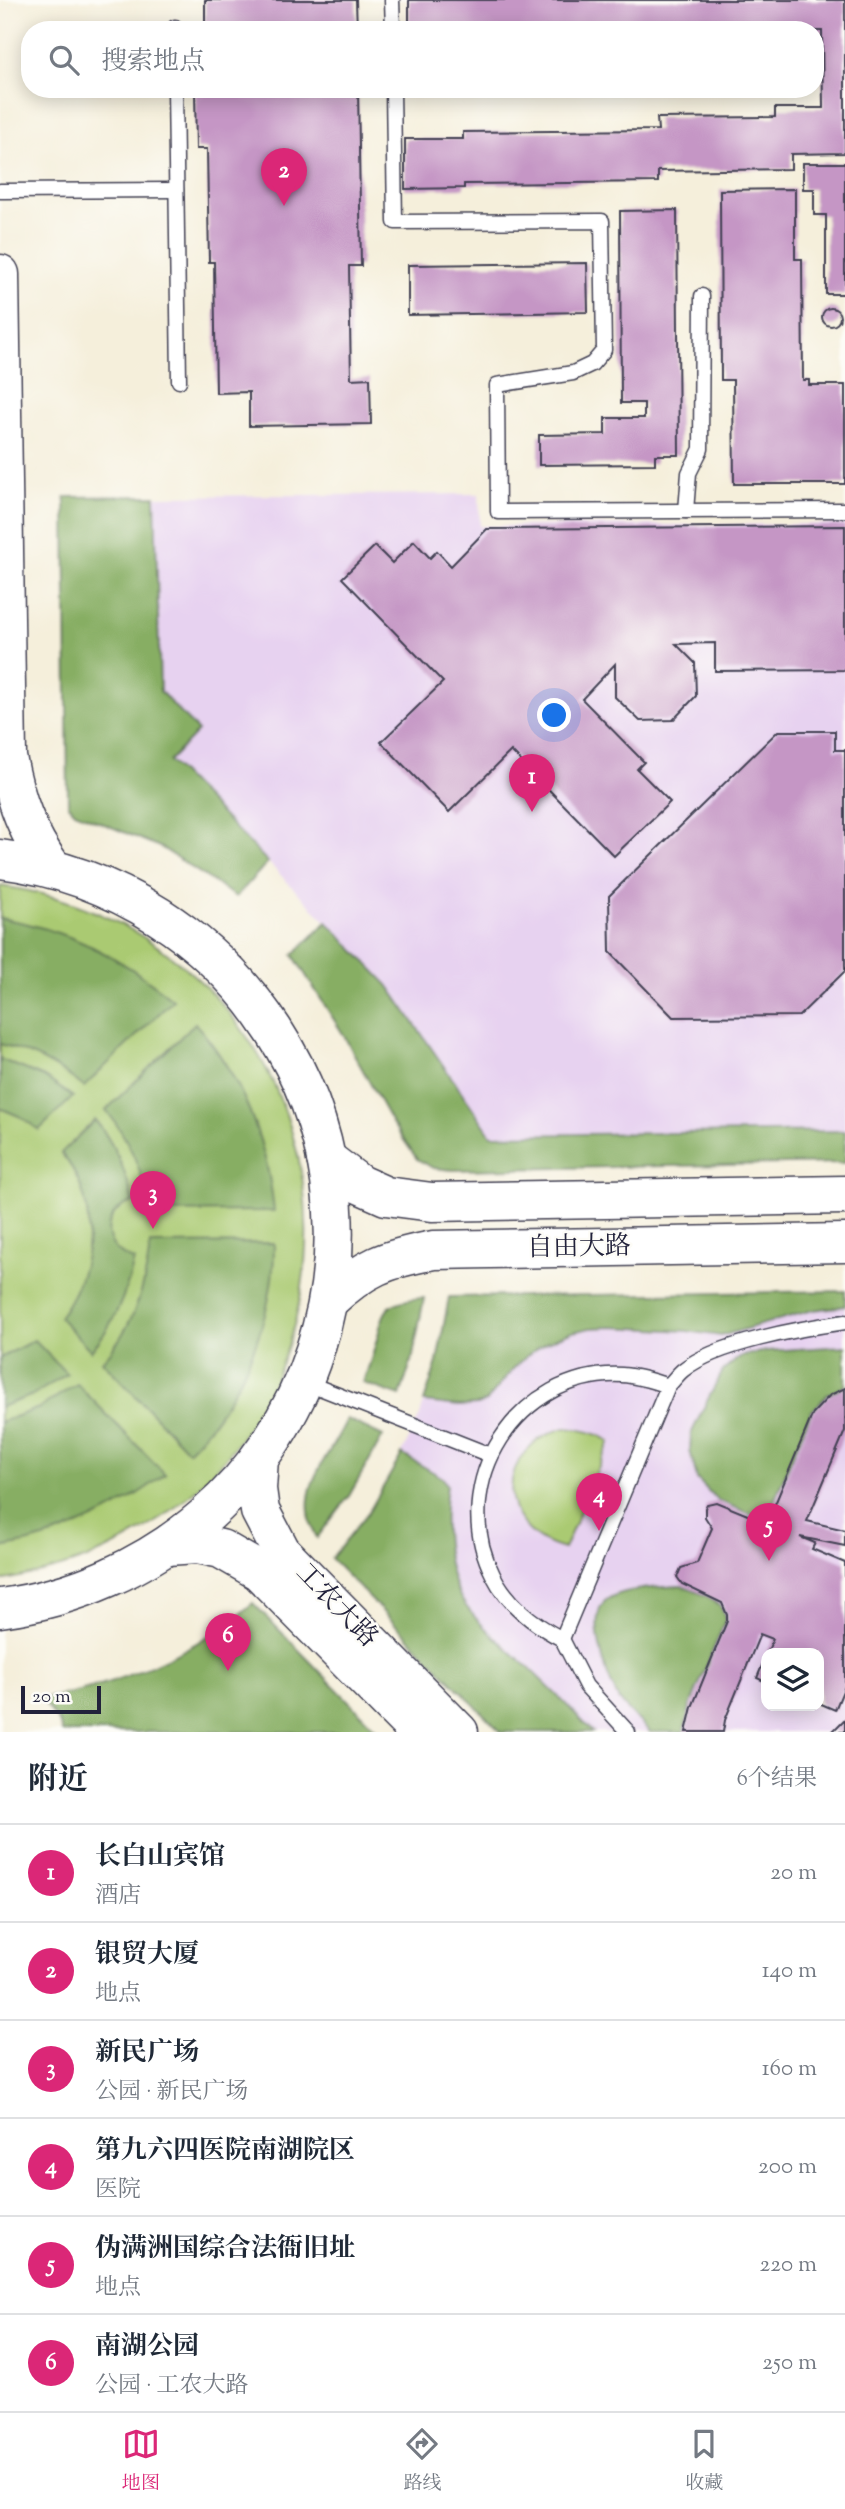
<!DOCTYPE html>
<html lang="zh">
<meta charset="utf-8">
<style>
:root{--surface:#fff;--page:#f6f6f7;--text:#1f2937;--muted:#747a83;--line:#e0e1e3;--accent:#db2777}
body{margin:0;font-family:"Sorts Mill Goudy","Noto Serif SC",serif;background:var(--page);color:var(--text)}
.controls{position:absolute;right:21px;bottom:21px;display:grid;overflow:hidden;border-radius:14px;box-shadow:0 4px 18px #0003}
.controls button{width:63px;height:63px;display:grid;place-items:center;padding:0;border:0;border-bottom:2px solid var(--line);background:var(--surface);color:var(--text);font:35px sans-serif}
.scale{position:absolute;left:21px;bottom:18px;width:80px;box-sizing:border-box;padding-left:7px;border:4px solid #22223b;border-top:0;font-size:19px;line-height:24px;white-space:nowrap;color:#22223b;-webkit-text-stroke:5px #fdfcf7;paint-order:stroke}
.you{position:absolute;left:555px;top:716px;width:24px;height:24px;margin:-18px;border:5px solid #fff;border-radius:50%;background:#1a73e8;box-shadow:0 0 0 10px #1a73e833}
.badge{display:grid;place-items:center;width:46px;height:46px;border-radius:50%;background:var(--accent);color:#fff;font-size:23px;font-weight:700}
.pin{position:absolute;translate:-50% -58px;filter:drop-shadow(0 2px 4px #0008)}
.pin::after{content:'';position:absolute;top:37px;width:24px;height:21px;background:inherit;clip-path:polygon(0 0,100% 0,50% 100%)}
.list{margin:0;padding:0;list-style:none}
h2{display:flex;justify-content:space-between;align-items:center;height:91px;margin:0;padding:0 28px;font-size:30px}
h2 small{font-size:23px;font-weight:400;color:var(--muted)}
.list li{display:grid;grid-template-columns:46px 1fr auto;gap:21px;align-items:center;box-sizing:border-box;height:98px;padding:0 28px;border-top:2px solid var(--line)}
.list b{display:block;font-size:26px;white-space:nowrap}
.list p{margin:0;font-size:23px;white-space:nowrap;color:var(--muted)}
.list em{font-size:23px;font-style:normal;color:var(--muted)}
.icon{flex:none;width:38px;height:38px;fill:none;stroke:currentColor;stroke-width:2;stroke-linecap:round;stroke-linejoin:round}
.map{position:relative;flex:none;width:845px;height:1732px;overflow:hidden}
.search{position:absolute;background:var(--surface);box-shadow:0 4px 18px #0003;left:21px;right:21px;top:21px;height:77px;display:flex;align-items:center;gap:18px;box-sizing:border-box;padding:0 24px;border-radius:28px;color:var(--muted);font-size:26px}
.sheet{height:679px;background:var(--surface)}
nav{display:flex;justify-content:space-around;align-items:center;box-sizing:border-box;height:98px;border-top:2px solid var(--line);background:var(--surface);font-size:19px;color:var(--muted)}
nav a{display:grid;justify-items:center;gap:4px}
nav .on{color:var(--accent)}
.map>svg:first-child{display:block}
.built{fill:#e7d2f0;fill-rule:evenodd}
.green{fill:#aaca72;stroke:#667656;stroke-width:2}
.forest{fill:#87ae64;stroke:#546850;stroke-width:2}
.building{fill:#c596c5}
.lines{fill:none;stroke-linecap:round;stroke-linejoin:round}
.lane-casing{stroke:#424153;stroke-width:17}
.primary-casing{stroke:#424153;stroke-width:41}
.lane{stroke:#fff;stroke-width:14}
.primary{stroke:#fff;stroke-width:38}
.labels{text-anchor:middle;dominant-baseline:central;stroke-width:5;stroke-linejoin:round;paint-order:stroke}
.street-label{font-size:26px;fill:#22223b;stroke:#fdfcf7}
</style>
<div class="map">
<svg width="845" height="1732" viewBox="0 0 845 1732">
<rect width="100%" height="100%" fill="#fdfcf7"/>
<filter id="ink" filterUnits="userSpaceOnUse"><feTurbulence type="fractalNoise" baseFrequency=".0143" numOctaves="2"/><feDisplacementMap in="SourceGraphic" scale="14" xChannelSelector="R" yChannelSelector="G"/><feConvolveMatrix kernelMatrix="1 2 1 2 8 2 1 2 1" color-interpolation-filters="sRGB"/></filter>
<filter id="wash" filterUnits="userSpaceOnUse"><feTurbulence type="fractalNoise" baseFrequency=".00686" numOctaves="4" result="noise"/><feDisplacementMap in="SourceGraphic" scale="28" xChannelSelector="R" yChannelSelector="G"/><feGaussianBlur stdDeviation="1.57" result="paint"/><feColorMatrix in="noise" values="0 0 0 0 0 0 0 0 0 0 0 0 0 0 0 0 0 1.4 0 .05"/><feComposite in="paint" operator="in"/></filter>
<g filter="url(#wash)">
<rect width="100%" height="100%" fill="#f5efdb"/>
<!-- built -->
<g class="built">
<polygon points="479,494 480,526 845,524 845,1131 491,1135 388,985 169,761 198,731 160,691 155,496"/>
<path d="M845,1291v441h-344l-170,-173 39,-49 27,-46 23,-49 17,-53 12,-65zM766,1653h53v53h-53z"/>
</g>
<!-- green -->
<g class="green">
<path d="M0,886c77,10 150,45 205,100 169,170 120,462 -99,564 -34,16 -69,24 -106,31z"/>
<path d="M565,1428c17,1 30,4 45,13l-46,108c-71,-18 -70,-102 1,-121z"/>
</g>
<!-- forest -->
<g class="forest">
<polygon points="155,496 160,691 198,731 169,761 268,862 236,897 162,848 75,812 68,804 65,497"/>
<path d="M0,918c66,11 122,38 173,82l-89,87c-25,-20 -53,-35 -84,-43z"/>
<polygon points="327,922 388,985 491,1135 845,1131 845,1163 453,1170 433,1168 417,1159 392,1123 343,1034 293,955"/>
<path d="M195,1023c47,54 72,118 79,188l-125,1c-5,-38 -19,-72 -43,-102z"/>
<polygon points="0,1059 44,1077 73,1097 39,1130 21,1117 0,1108"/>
<path d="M95,1120c20,24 31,51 38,82 -34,10 -32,48 1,58 -8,35 -20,64 -43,91l-32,-34c35,-47 42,-117 2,-164z"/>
<path d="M274,1243c1,74 -33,156 -86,208l-86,-90c30,-31 44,-74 48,-117z"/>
<polygon points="845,1291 845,1306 813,1310 721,1336 687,1331 612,1327 590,1328 568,1333 547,1342 529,1354 513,1369 487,1401 478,1405 459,1406 424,1402 437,1362 449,1297"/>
<path d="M424,1298l-11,58 -13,40 -37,-13c4,-12 9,-25 12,-37 10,-36 7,-45 49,-48z"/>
<polygon points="34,1340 67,1374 33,1395 0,1407 0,1358"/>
<polygon points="845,1346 845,1386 828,1394 811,1412 771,1508 761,1514 751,1514 717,1500 697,1479 690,1450 691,1434 707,1401 723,1371 741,1356 766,1351"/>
<path d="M77,1384l88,90c-49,39 -103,64 -165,74v-126l39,-14z"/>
<path d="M347,1419l36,17 -34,60 -32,42c-25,-49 11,-77 30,-119z"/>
<path d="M402,1454l41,24 4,7c-5,35 -3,91 19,121 17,23 41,42 62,61 22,21 44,43 65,65h-92l-170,-173 39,-49z"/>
<path d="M681,1586c18,8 44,12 44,35l-35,85 -6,26h-34c-10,-11 -26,-23 -33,-36 -10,-19 -29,-74 -14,-93 13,-15 59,-16 78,-17z"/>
<path d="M253,1603l126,129h-317l-3,-10 -18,-23c73,-12 156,-47 212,-96z"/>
</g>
<g id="blocks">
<!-- building -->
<g class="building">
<polygon points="205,0 356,0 357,30 205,30"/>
<polygon points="409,0 845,0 845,153 791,154 791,169 658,171 658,182 464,184 464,188 405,189 405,139 463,139 463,132 658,130 657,118 775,117 775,108 823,108 822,31 409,30"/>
<polygon points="195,89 358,89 361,266 349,266 351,379 370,378 371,424 249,426 249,392 216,393 214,262 209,262 207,149 196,149"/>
<polygon points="803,163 845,163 845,294 826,294 826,215 814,215 814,189 803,189"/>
<polygon points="795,189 795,259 802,259 803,380 809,380 809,385 845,385 845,484 734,484 733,380 721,380 720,190"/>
<polygon points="677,210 679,455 655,455 655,464 539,465 539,435 605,434 605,418 644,418 644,403 621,403 620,211"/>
<polygon points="587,263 588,312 408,315 408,265"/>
<circle cx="831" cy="317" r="9"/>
<polygon points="845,526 845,670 715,671 715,643 676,644 695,663 696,696 673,720 640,721 615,697 615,664 582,699 644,762 637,769 670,802 614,856 511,751 449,812 381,742 443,682 342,578 375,546 392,563 414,541 430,558 437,551 451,566 487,529"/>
<polygon points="778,731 835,731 835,750 845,750 845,971 799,1016 673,1017 610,952 609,896"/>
<polygon points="845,1388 845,1431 807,1521 845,1530 845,1546 800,1537 815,1543 812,1549 845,1563 845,1686 835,1710 819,1703 819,1653 767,1653 773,1639 760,1634 725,1720 723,1732 686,1732 692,1707 727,1621 727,1615 722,1603 682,1584 677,1577 681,1568 697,1563 712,1528 705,1517 705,1508 707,1504 716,1502 750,1516 762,1517 768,1514 773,1509 813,1413 830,1395"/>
<polygon points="766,1656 766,1682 757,1678"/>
<polygon points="845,1719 845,1732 832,1732"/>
</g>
</g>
</g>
<g filter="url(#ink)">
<use href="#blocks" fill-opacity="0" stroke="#424153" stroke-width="2"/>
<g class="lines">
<!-- lane casing -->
<g class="lane-casing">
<g id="lane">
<polyline points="392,0 393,30"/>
<polyline points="175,27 175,30"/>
<polyline points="175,89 179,381"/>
<polyline points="393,89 395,222 602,221 604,350 592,364 573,373 497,385 498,512 845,510"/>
<polyline points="0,191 176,190"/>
<polyline points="686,511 689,473 701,449 702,296"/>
<polyline points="305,1382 490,1455"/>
<path d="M668,1386c-15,-5 -30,-10 -46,-11 -104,-5 -176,108 -129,200 15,30 40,49 69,64l106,-253c5,-5 10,-12 15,-16 33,-27 120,-42 162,-48"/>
<polyline points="562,1639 586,1686 628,1732"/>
</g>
</g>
<!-- primary casing -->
<g class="primary-casing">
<g id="primary">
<path d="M0,274l7,483c8,42 20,77 46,112"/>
<path d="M0,859c235,30 389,263 315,491 -21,65 -60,123 -111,167 -58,50 -129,81 -204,91"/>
<polyline points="326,1159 359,1184 386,1196 432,1202 845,1195"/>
<path d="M328,1301c36,-34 58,-42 106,-51l411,-7"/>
<polyline points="259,1458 257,1489 260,1511 281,1551 459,1732"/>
<polyline points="167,1546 197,1544 221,1549 259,1571 418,1732"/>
</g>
</g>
<!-- lane -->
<use href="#lane" class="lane"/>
<!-- primary -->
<use href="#primary" class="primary"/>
</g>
</g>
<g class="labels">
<!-- street labels -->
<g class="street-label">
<text transform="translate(579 1248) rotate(-1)">自由大路</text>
<text transform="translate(336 1606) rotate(46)">工农大路</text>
</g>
</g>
</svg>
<div class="controls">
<button><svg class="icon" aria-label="layers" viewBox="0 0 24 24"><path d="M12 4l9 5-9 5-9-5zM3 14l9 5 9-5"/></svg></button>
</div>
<div class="scale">20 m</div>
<div class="you"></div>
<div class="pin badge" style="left:532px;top:812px">1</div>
<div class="pin badge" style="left:284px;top:206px">2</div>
<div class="pin badge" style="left:153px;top:1229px">3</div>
<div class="pin badge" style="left:599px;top:1531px">4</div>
<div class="pin badge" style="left:769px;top:1561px">5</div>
<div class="pin badge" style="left:228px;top:1671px">6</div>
<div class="search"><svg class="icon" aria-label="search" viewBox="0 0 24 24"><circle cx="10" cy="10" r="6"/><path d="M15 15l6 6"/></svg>搜索地点</div>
</div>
<section class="sheet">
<h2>附近<small>6个结果</small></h2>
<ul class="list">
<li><span class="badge">1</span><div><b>长白山宾馆</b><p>酒店</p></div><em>20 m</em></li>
<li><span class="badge">2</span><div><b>银贸大厦</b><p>地点</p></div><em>140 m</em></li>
<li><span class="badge">3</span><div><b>新民广场</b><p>公园 · 新民广场</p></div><em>160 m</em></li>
<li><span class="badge">4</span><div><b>第九六四医院南湖院区</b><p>医院</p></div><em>200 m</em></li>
<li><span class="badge">5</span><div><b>伪满洲国综合法衙旧址</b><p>地点</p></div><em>220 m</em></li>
<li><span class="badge">6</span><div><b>南湖公园</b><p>公园 · 工农大路</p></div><em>250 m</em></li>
</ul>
</section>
<nav>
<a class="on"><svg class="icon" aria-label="map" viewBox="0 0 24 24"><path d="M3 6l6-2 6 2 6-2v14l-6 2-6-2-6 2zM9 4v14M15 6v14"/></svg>地图</a>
<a><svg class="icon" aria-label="directions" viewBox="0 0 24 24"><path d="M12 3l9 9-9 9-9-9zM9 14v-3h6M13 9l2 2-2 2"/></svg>路线</a>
<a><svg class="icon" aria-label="saved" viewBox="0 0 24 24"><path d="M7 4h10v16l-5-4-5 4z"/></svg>收藏</a>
</nav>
